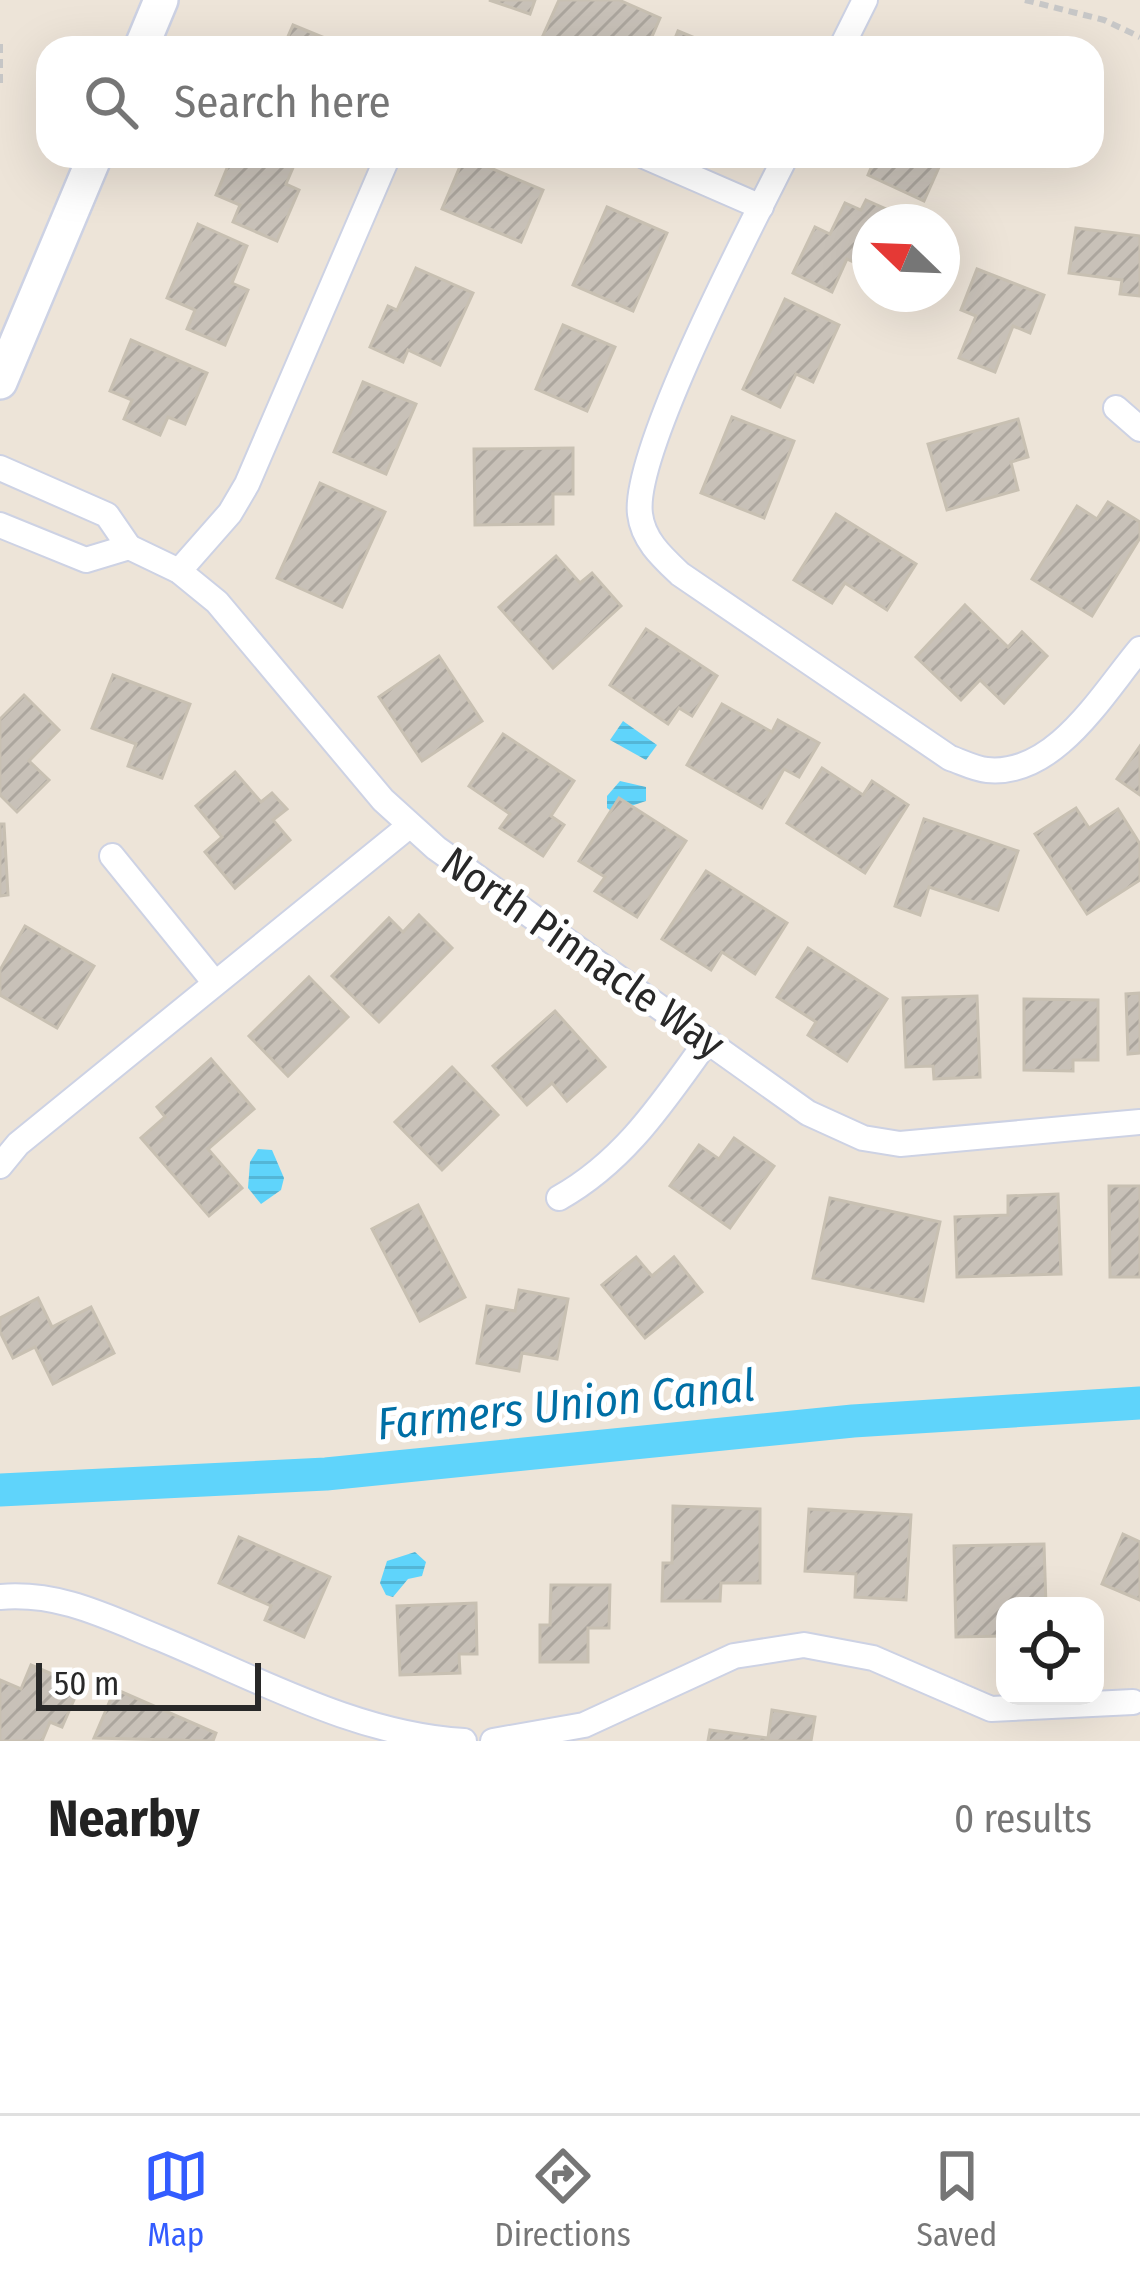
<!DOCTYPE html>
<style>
:root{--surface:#fff;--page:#f2f2f2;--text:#222;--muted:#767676;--line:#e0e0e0;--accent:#335cff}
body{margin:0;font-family:"Fira Sans Condensed",sans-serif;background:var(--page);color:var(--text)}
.controls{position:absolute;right:36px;bottom:36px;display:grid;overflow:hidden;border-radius:24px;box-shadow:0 12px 48px #0002}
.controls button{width:108px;height:108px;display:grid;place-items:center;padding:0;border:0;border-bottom:3px solid var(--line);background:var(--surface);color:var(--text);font:60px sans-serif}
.compass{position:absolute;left:852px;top:204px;width:108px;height:108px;border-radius:50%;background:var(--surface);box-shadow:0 12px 48px #0002;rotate:293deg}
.scale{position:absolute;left:36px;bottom:30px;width:225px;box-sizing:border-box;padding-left:12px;border:6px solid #282828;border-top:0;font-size:33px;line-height:42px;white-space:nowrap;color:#282828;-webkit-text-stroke:9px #fff;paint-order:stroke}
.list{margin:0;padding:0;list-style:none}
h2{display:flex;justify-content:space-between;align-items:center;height:156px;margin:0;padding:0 48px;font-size:51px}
h2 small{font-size:39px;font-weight:400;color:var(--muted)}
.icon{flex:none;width:66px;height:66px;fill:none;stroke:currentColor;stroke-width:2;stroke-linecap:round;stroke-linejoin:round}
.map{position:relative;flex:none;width:1140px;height:1741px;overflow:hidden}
.search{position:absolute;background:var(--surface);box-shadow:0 12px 48px #0002;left:36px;right:36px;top:36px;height:132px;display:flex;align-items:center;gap:30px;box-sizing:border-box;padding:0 42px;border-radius:36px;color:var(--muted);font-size:45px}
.sheet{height:372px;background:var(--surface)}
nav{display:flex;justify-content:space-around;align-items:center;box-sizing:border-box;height:168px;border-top:3px solid var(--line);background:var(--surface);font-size:33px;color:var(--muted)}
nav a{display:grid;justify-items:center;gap:6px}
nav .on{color:var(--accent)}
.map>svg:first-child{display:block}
.water{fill:url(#water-rules)}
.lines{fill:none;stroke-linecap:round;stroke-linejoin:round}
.canal{stroke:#5fd4fb;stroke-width:33}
.building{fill:url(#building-hatch);stroke:#c8c0b2;stroke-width:3}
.street-casing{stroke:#cdd2e4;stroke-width:28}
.secondary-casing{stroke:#cdd2e4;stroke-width:38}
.path{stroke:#c7c7c7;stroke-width:6;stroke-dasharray:9 6;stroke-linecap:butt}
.street{stroke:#fff;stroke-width:24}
.secondary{stroke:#fff;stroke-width:33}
.labels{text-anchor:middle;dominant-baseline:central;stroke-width:10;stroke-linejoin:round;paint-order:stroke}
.street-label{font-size:42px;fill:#282828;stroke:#fff}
.water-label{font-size:45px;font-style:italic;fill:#006fa5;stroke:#fff}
</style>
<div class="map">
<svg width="1140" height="1741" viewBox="0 0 1140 1741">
<defs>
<pattern id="water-rules" width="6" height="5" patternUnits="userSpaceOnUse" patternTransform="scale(3)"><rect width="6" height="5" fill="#5fd4fb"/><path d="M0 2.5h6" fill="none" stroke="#53b6d7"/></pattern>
<pattern id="building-hatch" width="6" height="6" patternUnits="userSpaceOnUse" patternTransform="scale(3)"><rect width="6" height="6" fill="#c8c1b8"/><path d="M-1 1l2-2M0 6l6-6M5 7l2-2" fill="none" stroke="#aca69e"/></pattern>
</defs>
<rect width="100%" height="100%" fill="#ede4d8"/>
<!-- water -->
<g class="water">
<polygon points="623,721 657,745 646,760 610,740"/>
<polygon points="620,781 646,787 646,801 613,812 607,808 607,796"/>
<polygon points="258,1149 272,1150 284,1178 281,1190 261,1204 248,1188 250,1162"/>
<polygon points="415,1552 426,1562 422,1576 408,1579 393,1597 386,1595 380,1583 387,1561"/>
</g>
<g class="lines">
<!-- canal -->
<polyline class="canal" points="0,1490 326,1474 853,1421 1140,1403"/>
</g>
<!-- building -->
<g class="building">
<polygon points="489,0 535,0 530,14"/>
<polygon points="559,0 619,0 660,18 647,48 559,48 541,40"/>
<polygon points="293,25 349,48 283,48"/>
<polygon points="678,31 719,48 671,48"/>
<polygon points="232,156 298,156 286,184 299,190 277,241 233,222 240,205 216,195"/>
<polygon points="876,156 944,156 924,201 868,175"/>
<polygon points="464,157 543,190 521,242 442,209"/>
<polygon points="866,200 904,217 901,222 870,222 870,270 847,259 832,292 793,273 815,227 830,234 845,203 861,210"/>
<polygon points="607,207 667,233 633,311 573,285"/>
<polygon points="198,224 247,246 232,283 248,290 225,345 187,329 195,310 167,298"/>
<polygon points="1076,228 1140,236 1140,296 1120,294 1122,280 1069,273"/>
<polygon points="416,268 473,293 440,365 408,350 403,362 370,347 388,306 397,310"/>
<polygon points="977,269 1044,295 1030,333 1013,326 995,372 959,358 976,316 961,310"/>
<polygon points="785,299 839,325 813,382 796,374 780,407 743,389"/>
<polygon points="563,325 615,347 587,411 536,389"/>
<polygon points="131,340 207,373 185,424 168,417 160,435 124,419 132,400 110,391"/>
<polygon points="363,382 416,404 386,474 334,452"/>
<polygon points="732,417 794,441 764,518 701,493"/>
<polygon points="1018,419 1028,457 1011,462 1018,490 947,510 928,444"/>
<polygon points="573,448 573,494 553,494 553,524 475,525 474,449"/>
<polygon points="320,483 385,512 342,607 277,578"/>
<polygon points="1108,502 1140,522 1140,538 1092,616 1032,579 1077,506 1097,519"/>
<polygon points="836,514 916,564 887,610 845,583 832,603 794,580"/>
<polygon points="556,556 580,583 592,573 621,606 553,668 499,607"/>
<polygon points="965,605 1008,647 1022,632 1047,656 1004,703 980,680 961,700 916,657"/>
<polygon points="646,629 717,676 692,716 679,708 668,724 610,685"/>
<polygon points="439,656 482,721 422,761 379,697"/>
<polygon points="113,675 190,704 162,778 128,766 136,744 92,728"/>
<polygon points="24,695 59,730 29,761 49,780 17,812 0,795 0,719"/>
<polygon points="722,704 772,732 778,720 819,743 799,777 784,769 762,808 687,765"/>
<polygon points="503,734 574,781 551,816 564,825 543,856 500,828 510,814 469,786"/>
<polygon points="1140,746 1140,795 1117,779"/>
<polygon points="822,768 863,795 872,781 908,805 865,873 787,823"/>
<polygon points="235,772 261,802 272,793 287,809 273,820 290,840 235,888 205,852 222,837 196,806"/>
<polygon points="619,798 686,841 637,917 595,891 605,877 579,861"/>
<polygon points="1076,808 1089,828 1118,809 1140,844 1140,880 1087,914 1035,834"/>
<polygon points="924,819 1018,851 998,910 929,887 920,915 895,906"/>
<polygon points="0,824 4,824 8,895 0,896"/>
<polygon points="706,871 787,923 755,974 722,952 711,970 662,939"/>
<polygon points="419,915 452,948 379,1022 332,976 389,918 403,932"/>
<polygon points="25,926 94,966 57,1028 0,995 0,970"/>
<polygon points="808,948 887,999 847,1061 808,1035 816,1022 777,997"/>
<polygon points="309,977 348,1017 288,1076 249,1036"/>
<polygon points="1140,993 1140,1053 1128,1054 1126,994"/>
<polygon points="977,996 980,1077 934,1079 933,1066 906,1067 903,998"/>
<polygon points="1024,999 1098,1000 1098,1060 1073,1060 1073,1071 1024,1070"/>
<polygon points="555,1011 605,1067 567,1101 552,1083 527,1105 493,1066"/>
<polygon points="211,1059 254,1109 208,1149 242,1188 209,1216 141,1138 165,1117 157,1107"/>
<polygon points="452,1067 498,1115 442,1170 395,1122"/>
<polygon points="734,1138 774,1166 730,1228 670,1186 699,1145 719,1159"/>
<polygon points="1109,1186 1140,1186 1140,1277 1110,1277"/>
<polygon points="1058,1194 1061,1274 957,1277 955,1217 1008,1215 1008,1196"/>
<polygon points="830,1198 940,1222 923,1301 813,1278"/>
<polygon points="418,1205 465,1297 420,1321 372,1229"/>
<polygon points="636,1257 652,1276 674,1257 702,1292 645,1338 602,1285"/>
<polygon points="519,1290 568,1299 557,1359 522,1353 519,1371 477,1363 487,1306 515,1311"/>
<polygon points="38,1298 52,1327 91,1307 114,1353 53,1384 35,1347 13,1358 0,1332 0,1318"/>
<polygon points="673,1506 760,1509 760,1583 721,1583 720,1601 662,1601 663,1563 672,1563"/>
<polygon points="809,1509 911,1515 906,1600 855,1597 856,1574 805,1571"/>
<polygon points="1123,1534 1140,1542 1140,1600 1102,1584"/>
<polygon points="239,1537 330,1577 304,1637 265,1620 271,1606 219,1583"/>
<polygon points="1044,1544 1046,1606 1005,1606 1005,1636 956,1637 954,1546"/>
<polygon points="551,1585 610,1585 609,1628 588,1628 588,1662 540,1662 540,1625 550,1625"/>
<polygon points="476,1603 477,1654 459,1654 460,1673 400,1675 397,1606"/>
<polygon points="31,1665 80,1686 62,1727 50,1722 42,1741 0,1741 0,1680 21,1689"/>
<polygon points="115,1689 216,1733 213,1741 94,1738"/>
<polygon points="772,1710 815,1717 811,1741 708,1741 710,1730 768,1738"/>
</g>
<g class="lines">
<!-- street casing -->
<g class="street-casing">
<g id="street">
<polyline points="841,48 865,0"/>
<polyline points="644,156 761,207"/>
<path d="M786,156c-33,66 -154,296 -146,358 3,26 22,43 40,60l270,184c12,4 25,11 37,12 68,7 115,-76 153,-121"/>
<polyline points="1116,408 1140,429"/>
<polyline points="0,468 107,515 129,547 86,560 0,525"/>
<polyline points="129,547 179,571 217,602 383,800 436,848 808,1113 863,1138 900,1144 1140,1122"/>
<polyline points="179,571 230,513 247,484 388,156"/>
<polyline points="112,856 215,983"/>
<polyline points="0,1166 18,1144 409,826"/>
<path d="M559,1198c66,-37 104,-96 148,-157"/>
<path d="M0,1597c59,-5 105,19 159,41 97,40 198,97 305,103"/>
<polyline points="493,1741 584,1725 734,1656 804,1645 873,1658 991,1709 1133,1702"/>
</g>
</g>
<!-- secondary casing -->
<g class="secondary-casing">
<g id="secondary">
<polyline points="141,48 161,0"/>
<polyline points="0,382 95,156"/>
</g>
</g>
<!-- path -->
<g class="path">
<polyline points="1025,0 1104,20 1140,37"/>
<polyline points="0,44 0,86"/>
</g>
<!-- street -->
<use href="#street" class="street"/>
<!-- secondary -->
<use href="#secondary" class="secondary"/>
</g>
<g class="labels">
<!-- street labels -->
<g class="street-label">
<text transform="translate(583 953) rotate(35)">North Pinnacle Way</text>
</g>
<!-- water labels -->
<g class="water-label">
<text transform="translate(566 1405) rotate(-6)">Farmers Union Canal</text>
</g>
</g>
</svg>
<div class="controls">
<button><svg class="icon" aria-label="locate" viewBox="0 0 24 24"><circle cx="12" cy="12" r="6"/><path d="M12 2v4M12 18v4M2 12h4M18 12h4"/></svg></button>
</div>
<svg class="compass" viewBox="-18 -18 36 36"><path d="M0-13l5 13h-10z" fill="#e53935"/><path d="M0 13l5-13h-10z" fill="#767676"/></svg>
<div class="scale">50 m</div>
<div class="search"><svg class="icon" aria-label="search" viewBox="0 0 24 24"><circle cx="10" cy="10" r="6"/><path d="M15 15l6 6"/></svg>Search here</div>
</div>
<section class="sheet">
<h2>Nearby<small>0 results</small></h2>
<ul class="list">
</ul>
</section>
<nav>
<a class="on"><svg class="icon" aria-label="map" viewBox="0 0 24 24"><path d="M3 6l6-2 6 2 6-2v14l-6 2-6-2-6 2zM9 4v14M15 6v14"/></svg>Map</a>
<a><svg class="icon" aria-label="directions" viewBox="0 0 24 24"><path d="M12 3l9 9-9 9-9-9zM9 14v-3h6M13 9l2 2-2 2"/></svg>Directions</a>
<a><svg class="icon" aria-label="saved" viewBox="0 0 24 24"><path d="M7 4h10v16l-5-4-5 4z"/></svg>Saved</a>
</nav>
